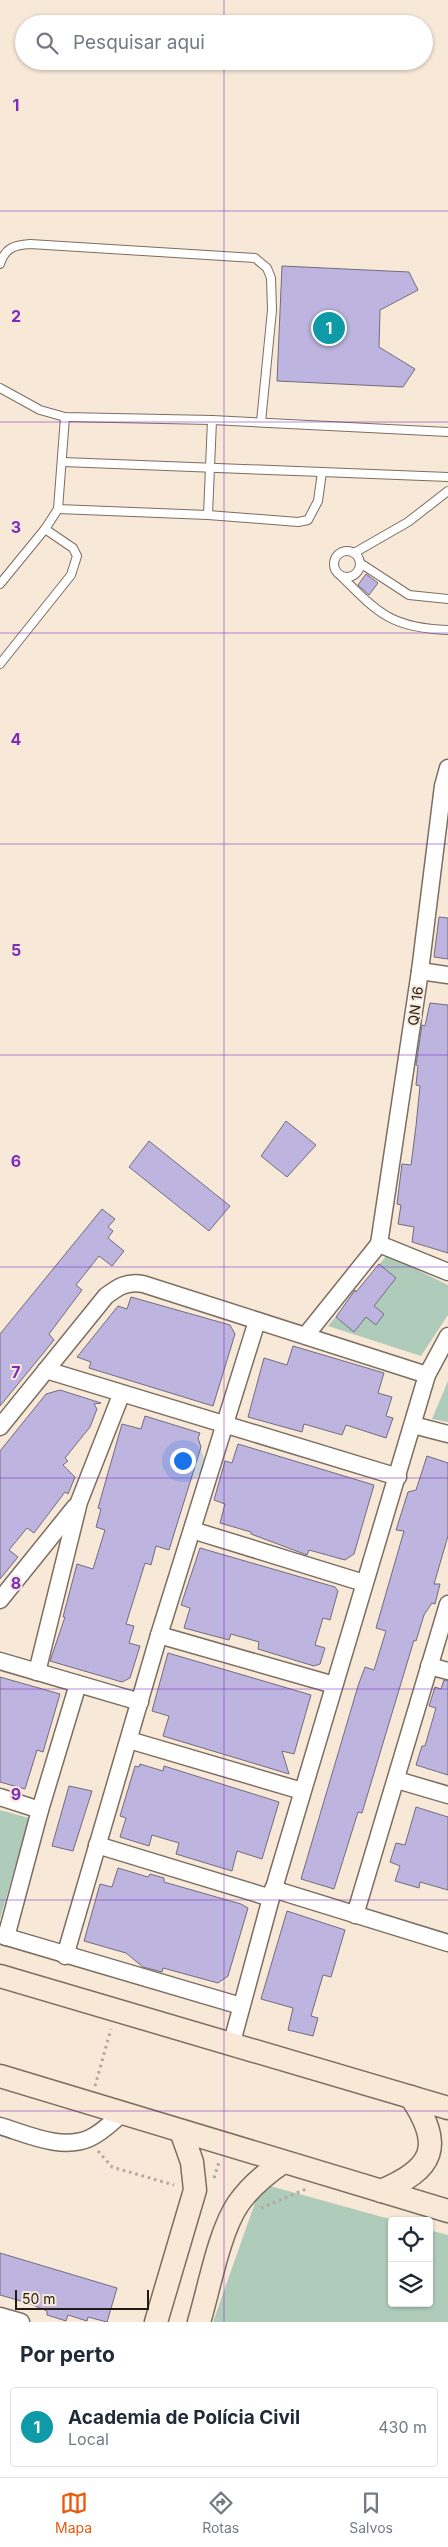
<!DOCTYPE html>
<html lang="pt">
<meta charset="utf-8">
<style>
:root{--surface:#fff;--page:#f2f2f3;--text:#1f2937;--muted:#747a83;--line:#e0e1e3;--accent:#ea580c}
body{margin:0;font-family:Inter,sans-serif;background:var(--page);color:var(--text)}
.controls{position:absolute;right:15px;bottom:15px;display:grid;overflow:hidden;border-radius:5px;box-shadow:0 1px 4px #0004}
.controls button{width:45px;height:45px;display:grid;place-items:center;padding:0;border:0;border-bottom:1px solid var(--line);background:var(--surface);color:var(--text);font:25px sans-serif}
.scale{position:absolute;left:15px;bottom:12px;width:134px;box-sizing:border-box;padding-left:5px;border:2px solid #221c17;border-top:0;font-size:14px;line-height:18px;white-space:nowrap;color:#221c17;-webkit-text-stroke:4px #f7e8d8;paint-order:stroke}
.you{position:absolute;left:182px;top:1460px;width:18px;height:18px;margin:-12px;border:4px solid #fff;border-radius:50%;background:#1a73e8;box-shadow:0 0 0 8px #1a73e833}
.badge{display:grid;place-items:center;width:32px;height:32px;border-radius:50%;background:var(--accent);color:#fff;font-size:16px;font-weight:700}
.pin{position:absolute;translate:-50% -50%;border:2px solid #fff;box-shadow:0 1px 5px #0006}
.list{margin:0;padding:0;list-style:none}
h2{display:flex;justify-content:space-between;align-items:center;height:65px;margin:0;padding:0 20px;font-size:21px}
h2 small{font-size:16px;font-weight:400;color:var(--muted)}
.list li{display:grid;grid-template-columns:32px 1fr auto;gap:15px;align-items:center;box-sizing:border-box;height:80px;margin:0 10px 10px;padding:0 10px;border:1px solid var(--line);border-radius:5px}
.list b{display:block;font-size:19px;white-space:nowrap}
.list p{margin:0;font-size:16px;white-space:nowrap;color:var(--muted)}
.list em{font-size:16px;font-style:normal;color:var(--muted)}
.icon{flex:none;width:28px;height:28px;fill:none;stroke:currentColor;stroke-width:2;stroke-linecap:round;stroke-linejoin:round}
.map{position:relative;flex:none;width:448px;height:2322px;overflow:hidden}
.search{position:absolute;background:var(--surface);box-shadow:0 1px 4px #0004;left:15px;right:15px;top:15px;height:55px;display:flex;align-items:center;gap:12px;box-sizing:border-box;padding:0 18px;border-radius:28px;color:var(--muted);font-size:19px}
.sheet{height:155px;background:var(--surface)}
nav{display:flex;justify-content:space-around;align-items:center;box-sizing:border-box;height:70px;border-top:1px solid var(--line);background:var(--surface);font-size:14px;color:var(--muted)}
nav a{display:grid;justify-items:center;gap:2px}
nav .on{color:var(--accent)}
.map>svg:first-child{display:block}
.green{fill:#afccbb}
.building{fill:#bdb5df;stroke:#716d7f}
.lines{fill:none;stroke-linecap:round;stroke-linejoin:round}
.service-casing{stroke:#7c6e61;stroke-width:10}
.minor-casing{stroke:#7c6e61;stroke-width:19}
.secondary-casing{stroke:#7c6e61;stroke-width:25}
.path{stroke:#b2a69a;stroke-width:3;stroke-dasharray:2.5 4;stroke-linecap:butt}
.service{stroke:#fff;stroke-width:8}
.minor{stroke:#fff;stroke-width:16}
.secondary{stroke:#f9e8d6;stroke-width:22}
.grid{fill:none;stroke:#7b2cbf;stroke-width:1;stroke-opacity:0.55}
.labels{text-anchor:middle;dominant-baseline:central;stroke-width:4;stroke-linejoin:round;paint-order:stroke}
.street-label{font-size:14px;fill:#221c17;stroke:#f7e8d8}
.grid-label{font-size:16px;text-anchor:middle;font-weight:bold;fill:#7b2cbf;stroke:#f7e8d8;stroke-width:4;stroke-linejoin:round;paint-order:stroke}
</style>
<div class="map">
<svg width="448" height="2322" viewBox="0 0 448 2322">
<rect width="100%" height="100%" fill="#f7e8d8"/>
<!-- green -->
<g class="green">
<polygon points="387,1255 448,1285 448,1315 421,1356 328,1326"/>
<polygon points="448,1381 448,1422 432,1419"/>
<polygon points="0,1810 29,1818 0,1919"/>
<polygon points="270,2186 397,2221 392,2221 392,2303 429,2303 429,2230 448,2235 448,2322 213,2322 256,2200"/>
</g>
<!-- building -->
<g class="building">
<polygon points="282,266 409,272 418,290 380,310 379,347 415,369 403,387 277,381"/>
<polygon points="366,574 378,583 369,595 358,585"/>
<polygon points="439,917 448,918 448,959 434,957"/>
<polygon points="430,1003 448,1005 448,1253 412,1242 414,1227 398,1224 401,1205 397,1204 402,1164 411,1165 416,1126 420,1086 416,1085 418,1066 416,1065 422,1025 425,1026"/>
<polygon points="286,1121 316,1145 287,1177 261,1156"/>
<polygon points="149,1141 230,1206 209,1231 129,1167"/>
<polygon points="102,1209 115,1219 108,1227 113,1231 108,1238 124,1251 112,1266 99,1256 76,1285 82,1290 49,1334 54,1340 0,1406 0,1334"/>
<polygon points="379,1264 396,1278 374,1306 384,1314 376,1325 366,1317 354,1332 336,1317 355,1290 356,1292"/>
<polygon points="131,1297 230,1325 235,1334 213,1406 89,1368 91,1362 77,1357 118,1306 127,1309"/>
<polygon points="293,1346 384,1373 378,1393 392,1397 386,1416 393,1418 386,1438 346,1425 342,1435 304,1424 302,1432 248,1417 264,1358 287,1365"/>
<polygon points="60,1390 101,1403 94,1404 97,1409 90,1427 65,1458 68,1461 63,1465 75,1477 68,1494 65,1492 34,1533 27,1528 9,1550 18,1557 0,1579 0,1451 46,1394"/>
<polygon points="145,1416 200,1433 198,1438 201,1447 169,1550 156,1546 151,1565 145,1563 126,1624 134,1626 129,1643 140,1646 130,1678 122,1682 50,1661 65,1617 63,1617 77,1564 93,1569 105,1530 96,1527 101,1509 98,1508 122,1424 141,1429"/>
<polygon points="238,1444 374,1485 354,1554 345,1560 309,1550 307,1555 251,1534 251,1532 220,1523 225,1504 214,1500 225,1461 232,1463"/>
<polygon points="427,1456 448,1463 448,1536 434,1584 440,1584 435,1604 432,1603 424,1615 416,1641 414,1640 362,1813 358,1812 334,1889 301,1879 358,1686 365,1667 374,1670 386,1631 376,1628 404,1531 396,1530 408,1492 416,1490"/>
<polygon points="200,1548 335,1587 338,1591 330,1620 323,1618 315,1645 325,1648 320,1664 314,1666 258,1649 259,1642 231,1634 229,1640 184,1628 190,1608 181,1605"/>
<polygon points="168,1653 311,1695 294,1754 282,1751 289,1774 163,1736 169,1716 152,1711"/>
<polygon points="0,1677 60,1694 43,1752 37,1750 25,1789 0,1782"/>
<polygon points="444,1680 448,1681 448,1775 416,1765 422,1746 425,1746 436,1708 429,1706 435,1687 441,1689"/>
<polygon points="140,1764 163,1771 164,1766 279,1802 262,1859 237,1851 232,1871 176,1854 179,1843 152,1835 149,1846 120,1837 126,1818 120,1816 135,1766 139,1767"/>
<polygon points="69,1786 92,1791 73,1851 52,1846"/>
<polygon points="416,1807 448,1817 448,1890 420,1882 419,1888 395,1881 400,1866 390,1862 396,1843 405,1845"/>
<polygon points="118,1868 148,1877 150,1874 164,1878 164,1882 241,1904 248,1908 228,1976 218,1983 163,1968 162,1972 143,1967 126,1953 84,1941 100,1884 112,1887"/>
<polygon points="287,1911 345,1930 331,1977 323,1975 311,2016 318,2018 313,2036 288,2030 293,2008 261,1999"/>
<polygon points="0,2253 117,2288 107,2322 88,2317 87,2321 68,2315 66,2321 47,2315 47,2311 28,2303 0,2295"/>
</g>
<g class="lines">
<!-- service casing -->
<g class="service-casing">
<g id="service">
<path d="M0,264c5,-16 14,-19 30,-20l225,14 12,10 4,10 1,32 -11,112"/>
<polyline points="0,388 40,410 65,417 212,420 448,432"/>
<polyline points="65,417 58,509 208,515 298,522 308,520 318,501 322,472 448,477"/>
<polyline points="63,462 322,472"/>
<polyline points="208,515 212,420"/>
<polyline points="45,529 58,509"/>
<circle cx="347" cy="564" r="13"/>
<polyline points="354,553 408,522 448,491"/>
<polyline points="360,563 409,595 448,599"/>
<path d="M341,576c38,38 51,52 107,54"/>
<polyline points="0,584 45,529 73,548 77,556 71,575 0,664"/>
</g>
</g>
<!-- minor casing -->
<g class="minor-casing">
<g id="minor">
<polyline points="420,971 448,975"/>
<polyline points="379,1244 420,971 443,786 448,768"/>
<polyline points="379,1244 448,1272"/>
<polyline points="306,1335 379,1244"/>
<polyline points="46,1370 398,1477"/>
<polyline points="413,1425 448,1434"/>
<path d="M0,1427l106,-131c12,-9 21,-15 37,-12l284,91"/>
<polyline points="192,1530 364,1583"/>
<polyline points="0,1600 75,1507"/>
<polyline points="159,1635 334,1685"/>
<polyline points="0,1661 140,1702"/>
<polyline points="429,1666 448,1671"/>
<polyline points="37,1672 79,1502 121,1395"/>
<polyline points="129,1740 302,1791"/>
<polyline points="397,1780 448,1795"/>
<polyline points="0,1797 40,1810"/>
<polyline points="97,1845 271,1898"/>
<polyline points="273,1889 448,1943"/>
<polyline points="355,1915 448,1604"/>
<polyline points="0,1935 241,2006"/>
<polyline points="6,1937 40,1810 78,1684"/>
<polyline points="65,1956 159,1635 257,1321"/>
<polyline points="232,2042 271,1898 427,1375 448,1336"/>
<path d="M0,2126c27,8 62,25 90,12 13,-6 23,-17 34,-26"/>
<polyline points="0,2316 21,2322"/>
</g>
</g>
<!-- secondary casing -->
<g class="secondary-casing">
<g id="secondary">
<polyline points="0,1976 448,2108"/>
<polyline points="0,2076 448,2211"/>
<path d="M381,2191c53,-22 63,-45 30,-94"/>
<polyline points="156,2322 195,2190 192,2162 181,2131"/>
<path d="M199,2322c10,-33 20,-90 39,-118 12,-17 27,-30 45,-42"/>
</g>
</g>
<!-- path -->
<g class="path">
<polyline points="95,2086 111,2029"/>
<polyline points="98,2151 112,2167 174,2185"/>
<polyline points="214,2178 219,2162"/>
<polyline points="261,2208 306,2189"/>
</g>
<!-- service -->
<use href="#service" class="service"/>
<!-- minor -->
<use href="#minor" class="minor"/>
<!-- secondary -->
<use href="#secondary" class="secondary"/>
</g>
<!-- grid -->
<path class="grid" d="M224,0v24M224,61v2261M0,211h448M0,422h448M0,633h448M0,844h448M0,1055h448M0,1267h448M0,1478h448M0,1689h448M0,1900h448M0,2111h448"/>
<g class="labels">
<!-- street labels -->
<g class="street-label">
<text transform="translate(415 1006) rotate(-82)">QN 16</text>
</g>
</g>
<g class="grid-label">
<text x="16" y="111">1</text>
<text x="16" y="322">2</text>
<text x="16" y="533">3</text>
<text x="16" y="745">4</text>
<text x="16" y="956">5</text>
<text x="16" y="1167">6</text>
<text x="16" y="1378">7</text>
<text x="16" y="1589">8</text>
<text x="16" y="1800">9</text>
</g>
</svg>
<div class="controls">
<button><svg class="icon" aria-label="locate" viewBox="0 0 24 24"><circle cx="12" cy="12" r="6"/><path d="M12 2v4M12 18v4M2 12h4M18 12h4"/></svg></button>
<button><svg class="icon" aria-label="layers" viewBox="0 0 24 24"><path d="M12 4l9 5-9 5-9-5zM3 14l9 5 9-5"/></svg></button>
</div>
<div class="scale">50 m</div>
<div class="you"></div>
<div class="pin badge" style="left:329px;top:328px;background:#0f9aa8">1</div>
<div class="search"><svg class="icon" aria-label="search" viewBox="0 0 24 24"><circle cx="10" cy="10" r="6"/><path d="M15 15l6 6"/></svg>Pesquisar aqui</div>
</div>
<section class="sheet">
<h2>Por perto<small></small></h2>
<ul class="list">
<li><span class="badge" style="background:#0f9aa8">1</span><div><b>Academia de Polícia Civil</b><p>Local</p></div><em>430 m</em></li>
</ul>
</section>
<nav>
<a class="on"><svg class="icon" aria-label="map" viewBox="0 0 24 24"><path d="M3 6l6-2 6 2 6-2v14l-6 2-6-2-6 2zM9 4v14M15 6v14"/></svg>Mapa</a>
<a><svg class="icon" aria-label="directions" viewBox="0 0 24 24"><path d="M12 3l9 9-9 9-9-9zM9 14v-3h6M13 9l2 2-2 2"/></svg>Rotas</a>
<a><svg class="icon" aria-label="saved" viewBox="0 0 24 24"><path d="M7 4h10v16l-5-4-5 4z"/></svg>Salvos</a>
</nav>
